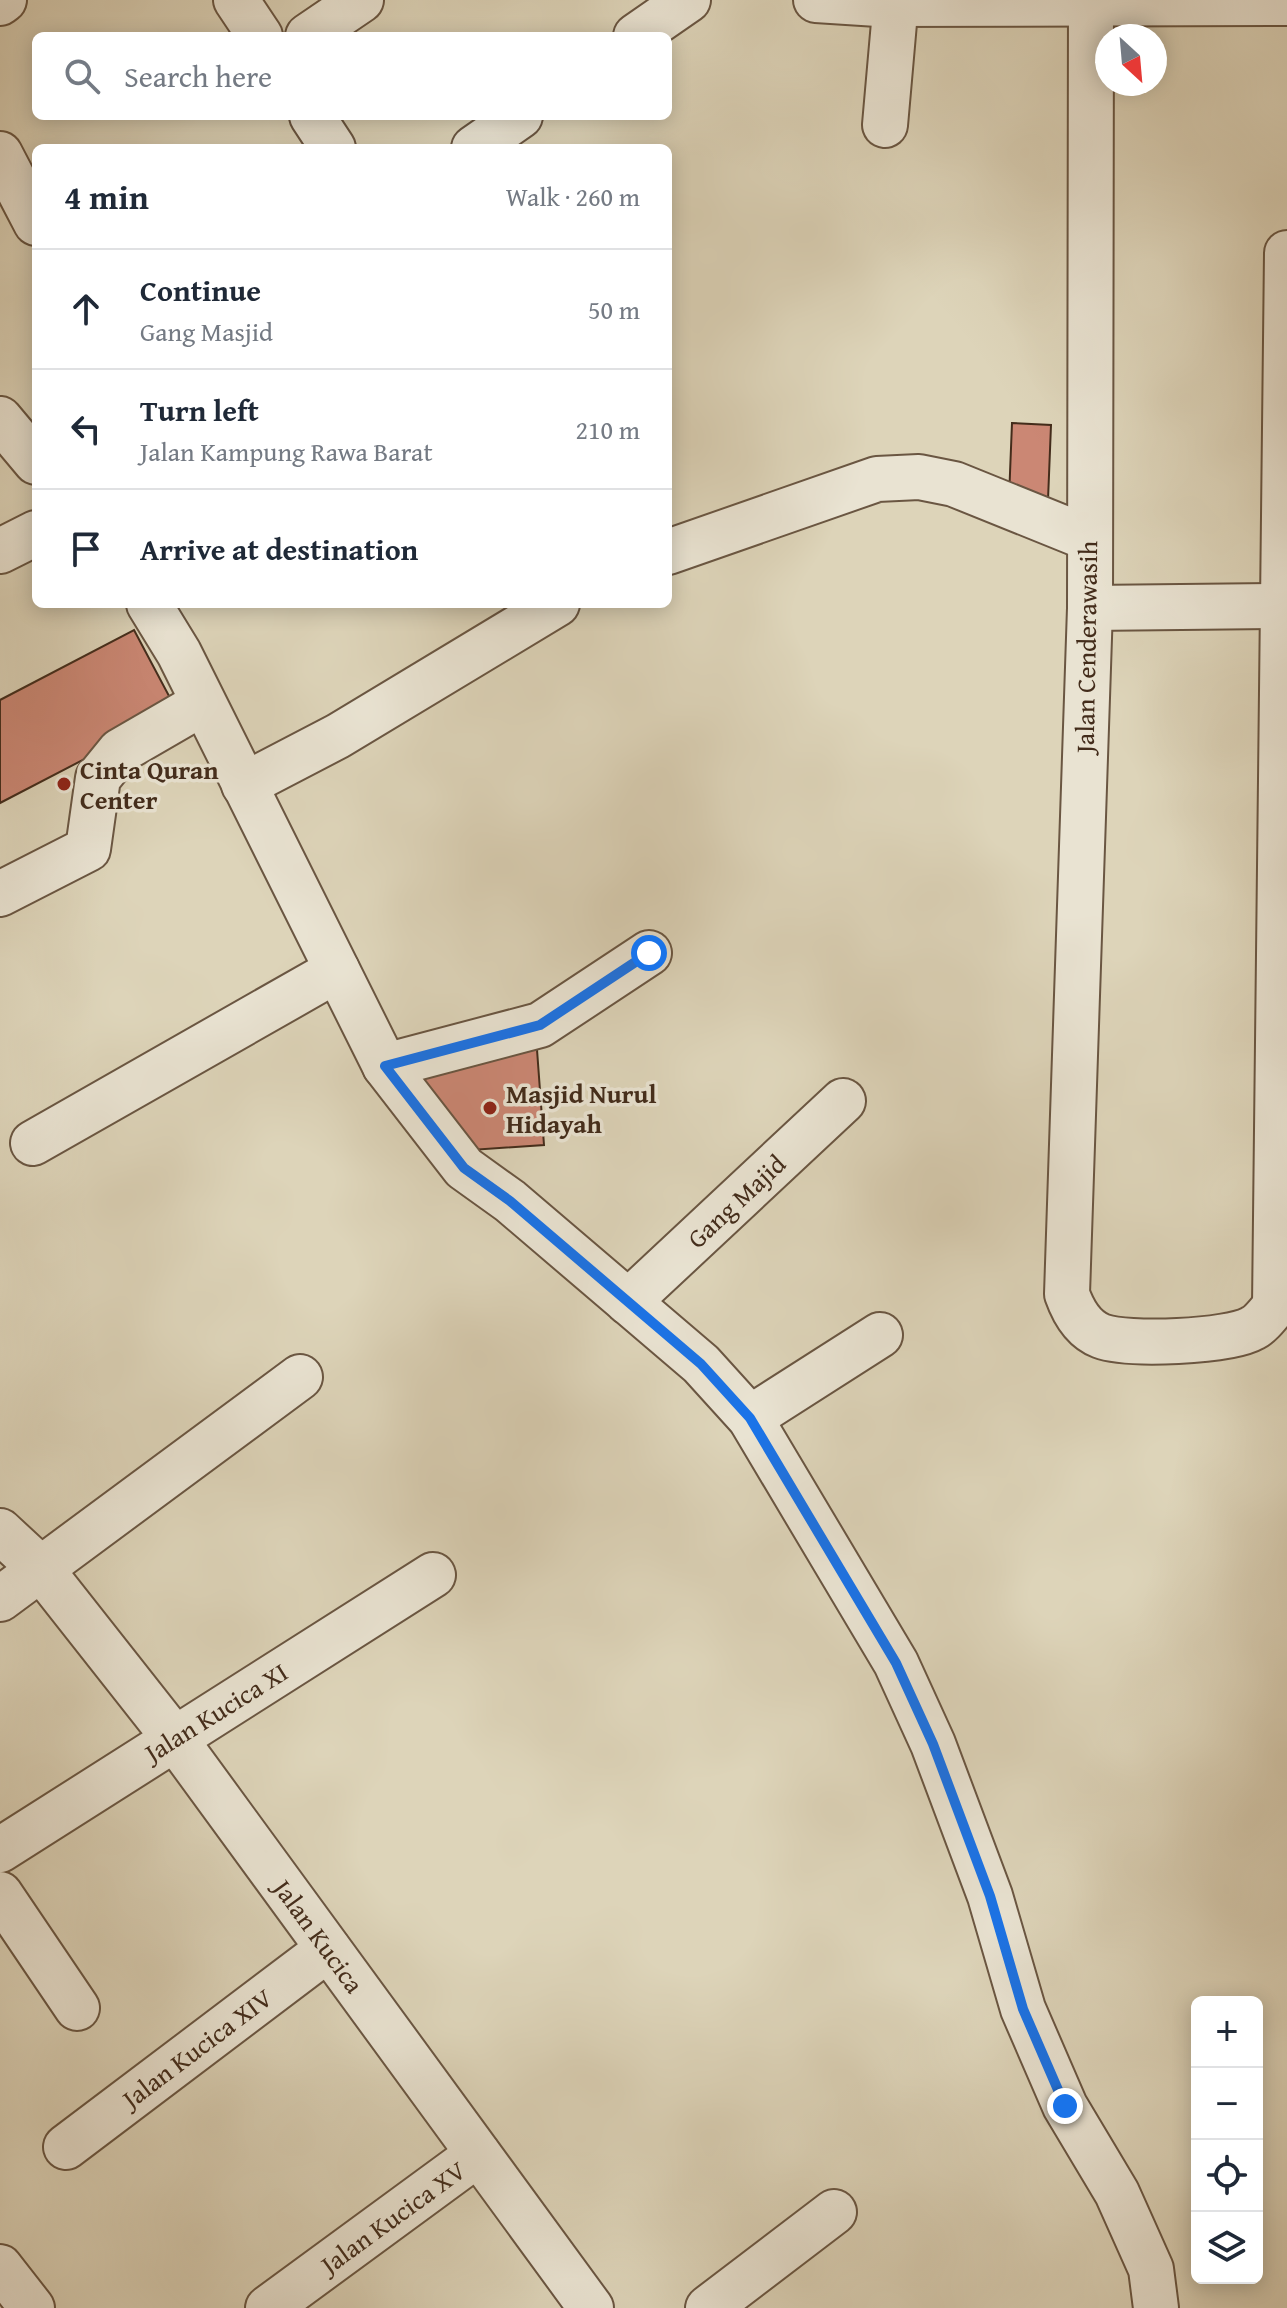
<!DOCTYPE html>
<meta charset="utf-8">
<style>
:root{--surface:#fff;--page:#f6f6f7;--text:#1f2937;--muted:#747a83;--line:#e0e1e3}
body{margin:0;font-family:"Gentium Book Plus",serif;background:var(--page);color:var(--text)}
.controls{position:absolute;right:24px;bottom:24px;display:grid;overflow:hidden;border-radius:12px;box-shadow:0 4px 20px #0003}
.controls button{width:72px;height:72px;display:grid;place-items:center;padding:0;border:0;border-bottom:2px solid var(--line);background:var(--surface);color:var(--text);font:40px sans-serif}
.compass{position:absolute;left:1095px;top:24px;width:72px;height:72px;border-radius:50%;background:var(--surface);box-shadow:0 4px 20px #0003;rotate:154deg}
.stop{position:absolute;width:24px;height:24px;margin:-18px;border:6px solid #1a73e8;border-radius:50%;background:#fff}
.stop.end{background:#1a73e8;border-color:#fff;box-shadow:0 2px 8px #0008}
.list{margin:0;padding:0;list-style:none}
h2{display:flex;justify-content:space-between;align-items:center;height:104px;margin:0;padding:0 32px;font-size:34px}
h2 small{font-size:26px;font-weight:400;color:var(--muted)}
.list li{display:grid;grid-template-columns:52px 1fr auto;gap:24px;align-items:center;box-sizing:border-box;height:120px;padding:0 32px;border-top:2px solid var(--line)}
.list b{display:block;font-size:30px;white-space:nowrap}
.list p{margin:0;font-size:26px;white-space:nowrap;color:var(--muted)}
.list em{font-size:26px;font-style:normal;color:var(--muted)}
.icon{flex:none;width:44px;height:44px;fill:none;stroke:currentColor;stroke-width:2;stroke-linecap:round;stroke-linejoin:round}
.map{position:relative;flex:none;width:1287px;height:2308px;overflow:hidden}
.search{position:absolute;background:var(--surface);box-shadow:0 4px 20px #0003;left:32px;top:32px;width:640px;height:88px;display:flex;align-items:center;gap:20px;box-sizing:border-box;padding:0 28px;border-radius:12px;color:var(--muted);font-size:30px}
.panel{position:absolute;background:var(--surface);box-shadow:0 4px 20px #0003;left:32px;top:144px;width:640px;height:464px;border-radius:12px}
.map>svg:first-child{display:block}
.building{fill:#cb8774;stroke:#432c1b;stroke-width:2}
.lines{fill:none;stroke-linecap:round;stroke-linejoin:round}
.minor-casing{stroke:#6a5642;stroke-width:48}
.minor{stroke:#e9e3d2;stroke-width:44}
.route{stroke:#1a73e8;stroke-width:10}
.poi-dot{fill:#8f2418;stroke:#e9e3d2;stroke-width:3}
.labels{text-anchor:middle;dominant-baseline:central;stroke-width:7;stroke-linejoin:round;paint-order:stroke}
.street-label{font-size:26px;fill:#432c1b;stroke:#e9e3d2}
.poi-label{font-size:26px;font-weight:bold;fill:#432c1b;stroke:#e9e3d2;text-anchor:start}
</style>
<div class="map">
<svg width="1287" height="2308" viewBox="0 0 1287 2308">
<rect width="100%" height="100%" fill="#ddd4b9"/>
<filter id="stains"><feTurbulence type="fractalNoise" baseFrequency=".0025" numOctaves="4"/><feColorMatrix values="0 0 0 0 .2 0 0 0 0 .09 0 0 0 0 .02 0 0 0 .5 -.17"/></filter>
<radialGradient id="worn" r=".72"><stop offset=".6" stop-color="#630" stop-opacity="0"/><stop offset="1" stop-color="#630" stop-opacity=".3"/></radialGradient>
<!-- building -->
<g class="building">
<polygon points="1012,423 1051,425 1048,500 1009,498"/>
<polygon points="134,630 177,711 0,803 0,700"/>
<polygon points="536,1036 544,1145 471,1150 410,1071"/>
</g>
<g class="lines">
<!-- minor casing -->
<g class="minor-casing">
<g id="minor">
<polyline points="236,0 260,36"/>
<polyline points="816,0 878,4 1287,3"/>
<path d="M1091,0l-1,608 -23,686c6,17 16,35 34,42 26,10 128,6 152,-8 8,-4 16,-15 22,-22"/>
<polyline points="0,3 4,0"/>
<polyline points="308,36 361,0"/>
<polyline points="636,36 688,0"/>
<polyline points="312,116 333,148"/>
<polyline points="885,125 896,0"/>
<polyline points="474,148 520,116"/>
<polyline points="0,154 36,223"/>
<polyline points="0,419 36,462"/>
<polyline points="0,551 36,533"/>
<polyline points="668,552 877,479 919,477 954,484 1088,538"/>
<polyline points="149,604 179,653 385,1066 464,1168 510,1201 701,1364 750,1418 896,1663 933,1744 990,1896 1023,2009 1065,2106 1117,2193 1151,2269 1156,2308"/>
<polyline points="1090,608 1281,606"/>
<polyline points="244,785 338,736 557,604"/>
<polyline points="0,894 88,849 98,778 120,751 203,703"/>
<polyline points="385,1066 540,1025 649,953"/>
<polyline points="33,1143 337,970"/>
<polyline points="628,1302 843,1101"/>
<polyline points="1275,1306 1287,253"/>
<polyline points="750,1418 880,1335"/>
<polyline points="0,1531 41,1569 175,1739 591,2308"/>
<polyline points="0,1599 300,1377"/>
<polyline points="0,1850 433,1575"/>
<polyline points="0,1894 77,2008"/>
<polyline points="66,2147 328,1949"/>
<polyline points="0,2267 32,2308"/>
<polyline points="268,2308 478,2154"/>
<polyline points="708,2308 834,2212"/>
</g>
</g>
<!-- minor -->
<use href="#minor" class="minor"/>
</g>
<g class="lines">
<!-- route -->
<polyline class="route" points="649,953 540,1025 385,1066 464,1168 510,1201 701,1364 750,1418 896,1663 933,1744 990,1896 1023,2009 1065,2106"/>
</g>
<!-- markers -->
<g class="poi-dot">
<circle cx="64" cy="784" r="8"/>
<circle cx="490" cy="1108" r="8"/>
</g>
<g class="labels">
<!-- street labels -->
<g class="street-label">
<text transform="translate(1086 647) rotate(-89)">Jalan Cenderawasih</text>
<text transform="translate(736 1201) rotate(-43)">Gang Majid</text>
<text transform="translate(216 1712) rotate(-32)">Jalan Kucica XI</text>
<text transform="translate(319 1936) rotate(54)">Jalan Kucica</text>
<text transform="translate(197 2048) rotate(-37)">Jalan Kucica XIV</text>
<text transform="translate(393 2217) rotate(-36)">Jalan Kucica XV</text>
</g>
<!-- poi labels -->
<g class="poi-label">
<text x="80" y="769">Cinta Quran<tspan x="80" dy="30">Center</tspan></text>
<text x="506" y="1093">Masjid Nurul<tspan x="506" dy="30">Hidayah</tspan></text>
</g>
</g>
<rect width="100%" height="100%" filter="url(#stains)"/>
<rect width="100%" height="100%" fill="url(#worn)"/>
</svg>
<div class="controls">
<button>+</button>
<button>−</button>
<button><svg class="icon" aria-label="locate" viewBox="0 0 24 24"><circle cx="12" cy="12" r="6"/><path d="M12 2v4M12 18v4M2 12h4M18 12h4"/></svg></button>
<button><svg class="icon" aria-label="layers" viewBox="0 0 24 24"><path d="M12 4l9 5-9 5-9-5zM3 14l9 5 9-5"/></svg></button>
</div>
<svg class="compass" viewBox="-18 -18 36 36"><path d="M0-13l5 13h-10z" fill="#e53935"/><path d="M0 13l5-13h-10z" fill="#747a83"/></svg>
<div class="stop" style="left:649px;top:953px"></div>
<div class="stop end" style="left:1065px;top:2106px"></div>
<div class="search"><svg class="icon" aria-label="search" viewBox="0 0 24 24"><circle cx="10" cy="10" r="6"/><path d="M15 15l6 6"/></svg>Search here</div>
<section class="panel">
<h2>4 min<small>Walk · 260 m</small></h2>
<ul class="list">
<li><svg class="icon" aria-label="ahead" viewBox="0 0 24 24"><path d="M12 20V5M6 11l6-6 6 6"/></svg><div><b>Continue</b><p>Gang Masjid</p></div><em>50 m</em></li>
<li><svg class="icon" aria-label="left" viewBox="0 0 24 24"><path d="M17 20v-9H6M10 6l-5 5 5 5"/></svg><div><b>Turn left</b><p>Jalan Kampung Rawa Barat</p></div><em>210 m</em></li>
<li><svg class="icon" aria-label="arrive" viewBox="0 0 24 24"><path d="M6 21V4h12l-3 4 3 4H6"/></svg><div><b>Arrive at destination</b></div></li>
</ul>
</section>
</div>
